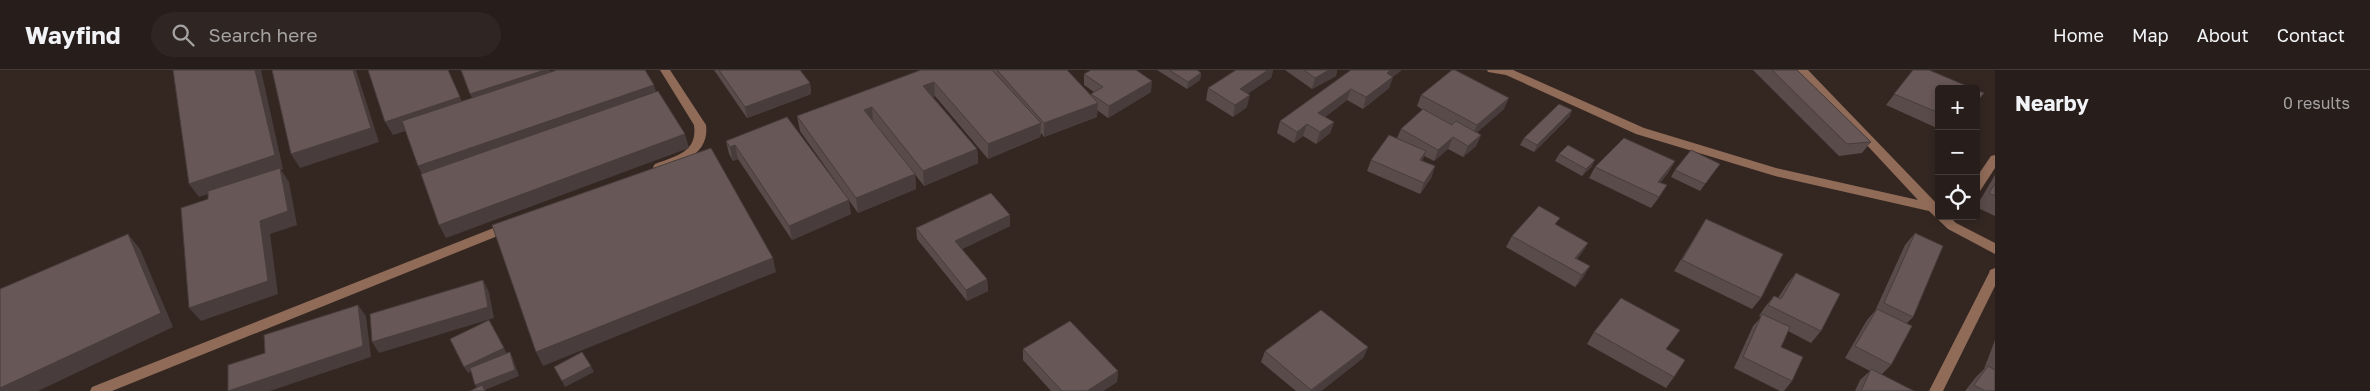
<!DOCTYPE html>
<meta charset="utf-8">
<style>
:root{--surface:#271d1a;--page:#2f2623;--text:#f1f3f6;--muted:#a4a2a2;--line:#433b39}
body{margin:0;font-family:"Golos Text",sans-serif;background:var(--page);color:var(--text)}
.controls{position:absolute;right:15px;top:15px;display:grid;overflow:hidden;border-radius:5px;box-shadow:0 2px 8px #0003}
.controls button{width:45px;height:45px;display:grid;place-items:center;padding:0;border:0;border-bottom:1px solid var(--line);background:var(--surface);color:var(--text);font:25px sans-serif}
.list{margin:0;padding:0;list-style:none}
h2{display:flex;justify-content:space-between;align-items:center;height:65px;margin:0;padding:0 20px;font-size:21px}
h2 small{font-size:16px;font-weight:400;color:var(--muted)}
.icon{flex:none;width:28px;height:28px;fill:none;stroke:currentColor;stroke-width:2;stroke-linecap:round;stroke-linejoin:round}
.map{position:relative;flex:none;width:1995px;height:321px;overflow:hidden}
header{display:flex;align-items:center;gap:30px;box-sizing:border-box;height:70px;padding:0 25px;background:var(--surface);border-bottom:1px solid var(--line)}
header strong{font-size:24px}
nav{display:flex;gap:28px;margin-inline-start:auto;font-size:18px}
.search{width:350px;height:45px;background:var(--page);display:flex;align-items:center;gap:12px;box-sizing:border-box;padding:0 18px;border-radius:28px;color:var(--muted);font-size:19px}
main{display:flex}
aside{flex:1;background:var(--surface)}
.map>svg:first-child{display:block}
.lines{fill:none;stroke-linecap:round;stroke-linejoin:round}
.minor{fill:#906b58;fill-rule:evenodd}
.wall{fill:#594b4a}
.shaded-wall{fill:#483d3c}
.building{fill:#675756;stroke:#483d3c}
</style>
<header>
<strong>Wayfind</strong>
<div class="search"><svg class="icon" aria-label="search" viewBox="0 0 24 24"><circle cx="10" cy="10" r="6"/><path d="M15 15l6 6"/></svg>Search here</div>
<nav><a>Home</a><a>Map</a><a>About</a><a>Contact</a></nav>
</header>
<main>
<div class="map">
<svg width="1995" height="321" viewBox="0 0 1995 321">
<rect width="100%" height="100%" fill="#342722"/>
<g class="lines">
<!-- minor -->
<g class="minor">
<path d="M660,0h10l36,55c4,28 -24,39 -47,46l-4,-1 -2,-3 2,-3c21,-8 43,-12 39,-39z"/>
<polygon points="1487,0 1513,0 1644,58 1776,98 1918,130 1797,0 1808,0 1939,136 1939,146 1949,146 1956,153 1995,173 1995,184 1948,159 1929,141 1775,106 1636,64 1506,5 1488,2"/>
<polygon points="1995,85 1995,98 1980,121 1976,122 1976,108 1991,86"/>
<polygon points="511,151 515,153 517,156 515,159 112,321 90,321 92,317"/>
<polygon points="1995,198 1995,216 1943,321 1929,321 1989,203 1990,200"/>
</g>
</g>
<!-- wall -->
<g class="wall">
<polygon points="714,0 800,0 810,13 811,24 747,48"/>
<polygon points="921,0 1067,0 1091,26 1091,24 1094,22 1084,15 1084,4 1151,22 1108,48 1097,40 1097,47 1044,67 1041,63 1040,67 988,89 935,26 933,27 977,79 978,93 924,116 876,54 915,104 916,119 858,143 800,61 797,46"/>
<polygon points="1157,0 1197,0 1201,3 1200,10 1187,19"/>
<polygon points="1236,0 1273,0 1271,8 1247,24 1247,37 1233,47 1206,30 1208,18"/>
<polygon points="1285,0 1337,0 1336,6 1312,19"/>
<polygon points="1351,0 1393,7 1389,18 1363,39 1347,30 1325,47 1334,52 1330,63 1316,74 1303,66 1294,73 1277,63 1280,51"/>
<polygon points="1753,0 1797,0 1871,72 1862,83 1839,86"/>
<polygon points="1913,0 1939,19 1939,59 1886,35"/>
<polygon points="1421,25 1504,39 1477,62 1481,65 1476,76 1463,87 1448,79 1434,91 1424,86 1422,91 1435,96 1431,108 1420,124 1367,101 1371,90 1397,68 1401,59 1423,40 1417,36"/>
<polygon points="1572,40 1569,47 1534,82 1520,75 1524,68"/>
<polygon points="726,71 851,144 792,170 738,89 733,91 729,84"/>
<polygon points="1559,84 1592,96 1582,106 1555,91"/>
<polygon points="1675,91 1668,103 1660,113 1660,126 1651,138 1589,108 1595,97"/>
<polygon points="1720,94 1700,121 1671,107 1675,100"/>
<polygon points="1995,105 1995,146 1976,137"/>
<polygon points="1010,145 1010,156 962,179 987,209 988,221 967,231 917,169 916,158"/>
<polygon points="1706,149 1761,228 1752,239 1674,201"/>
<polygon points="1556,155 1588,173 1581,184 1577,189 1583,208 1575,217 1506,177 1512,166"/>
<polygon points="1915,163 1913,247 1906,254 1891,295 1881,305 1914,321 1855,321 1860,310 1870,301 1845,288 1867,250 1875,241 1905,175"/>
<polygon points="1796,203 1821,261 1811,273 1788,261 1781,277 1792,311 1784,321 1780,321 1734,298 1753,256 1761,247 1759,246 1765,237 1774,226 1778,228 1787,214"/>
<polygon points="1594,262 1666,279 1674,307 1666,318 1587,274"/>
<polygon points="1995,270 1995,321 1965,321 1976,307 1984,299"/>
<polygon points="1368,277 1363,288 1321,321 1296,321 1261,292 1265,281"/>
<polygon points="1023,279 1118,301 1117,312 1103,321 1051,321 1023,290"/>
</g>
<!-- shaded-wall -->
<g class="shaded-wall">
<polygon points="255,0 261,0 283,99 281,100 289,112 297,155 270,164 278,224 201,251 189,238 260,151 281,100 199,127 189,114"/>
<polygon points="353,0 356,0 379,72 300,98 291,84"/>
<polygon points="448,0 466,41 393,65 385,52"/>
<polygon points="545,0 550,0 554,10 476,35 470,24"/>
<polygon points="1268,0 1273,0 1271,8 1237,31 1240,19"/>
<polygon points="1329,0 1337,0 1336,6 1312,19 1315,8"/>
<polygon points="1391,0 1402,0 1383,15 1387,3"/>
<polygon points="1201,3 1200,10 1187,19 1188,12"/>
<polygon points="1393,7 1389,18 1363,39 1366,27"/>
<polygon points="1152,11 1151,22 1108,48 1109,36"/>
<polygon points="934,12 935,26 924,30 923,16"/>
<polygon points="810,13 811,24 747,48 745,37"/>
<polygon points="654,15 658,28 425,110 418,96"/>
<polygon points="1351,19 1347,30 1315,54 1318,43"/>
<polygon points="1250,25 1247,37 1233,47 1235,35"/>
<polygon points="1509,28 1504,39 1472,67 1477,55"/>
<polygon points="1098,33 1097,47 1044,67 1044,53"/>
<polygon points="872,37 873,51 864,40"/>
<polygon points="1572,40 1569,47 1534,82 1537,75"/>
<polygon points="1334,52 1330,63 1316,74 1320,62"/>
<polygon points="1041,53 1040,67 988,89 988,74"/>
<polygon points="1307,54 1303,66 1294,73 1297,62"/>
<polygon points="685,64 689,78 446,168 439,155"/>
<polygon points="1481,65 1476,76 1463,87 1468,76"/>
<polygon points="1453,67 1448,79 1434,91 1438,80"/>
<polygon points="735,75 738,89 733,91 730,77"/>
<polygon points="977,79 978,93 924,116 923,101"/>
<polygon points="1426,81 1422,92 1420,90"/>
<polygon points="1595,90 1592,96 1582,106 1586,99"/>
<polygon points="1675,91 1668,103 1651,123 1658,112"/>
<polygon points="1435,96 1431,108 1420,124 1424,113"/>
<polygon points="915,104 916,119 858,143 856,128"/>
<polygon points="849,130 851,144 792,170 789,156"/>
<polygon points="1010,145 1010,156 955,182 955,171"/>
<polygon points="128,164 140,179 173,257 38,321 0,321 0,318"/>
<polygon points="1588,173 1581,184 1568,199 1575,188"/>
<polygon points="773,188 776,202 543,296 536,282"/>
<polygon points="1590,196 1583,208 1575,217 1582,205"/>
<polygon points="987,209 988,221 967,231 966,220"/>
<polygon points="483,210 489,222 494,248 379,283 372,272"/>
<polygon points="358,235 366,246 371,287 270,321 228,321"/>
<polygon points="1368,277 1363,288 1321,321 1311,321"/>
<polygon points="504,278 507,284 468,303 464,297"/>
<polygon points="510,282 513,289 519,306 485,320 486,321 478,321 475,315"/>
<polygon points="591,296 594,302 565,317 562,311"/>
<polygon points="1118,301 1117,312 1103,321 1087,321"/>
</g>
<!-- building -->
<g class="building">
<polygon points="173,0 255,0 275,85 189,114"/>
<polygon points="272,0 353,0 371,58 291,84"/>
<polygon points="368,0 448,0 460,27 385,52"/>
<polygon points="461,0 545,0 470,24"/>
<polygon points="557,0 645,0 654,15 418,96 402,51"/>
<polygon points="719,0 800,0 810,13 745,37"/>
<polygon points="921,0 992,0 1041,53 988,74 934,12 923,16 977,79 923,101 872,37 864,40 915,104 856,128 797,46"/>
<polygon points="997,0 1067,0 1098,33 1044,53"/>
<polygon points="1091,0 1136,0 1152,11 1109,36 1091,24 1103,17 1084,4"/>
<polygon points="1169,0 1197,0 1201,3 1188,12"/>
<polygon points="1236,0 1268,0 1240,19 1250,25 1235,35 1208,18"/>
<polygon points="1304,0 1329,0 1315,8"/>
<polygon points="1351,0 1391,0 1387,3 1393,7 1366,27 1351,19 1318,43 1334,52 1320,62 1307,54 1297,62 1280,51"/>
<polygon points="1452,0 1455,0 1509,28 1477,55 1421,25"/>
<polygon points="1772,0 1797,0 1871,72 1847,74"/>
<polygon points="1913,0 1929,0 1974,19 1939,19 1939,43 1894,24"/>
<polygon points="1976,20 1984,23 1976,33"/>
<polygon points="658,21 685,64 439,155 421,104"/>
<polygon points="1559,34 1572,40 1537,75 1524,68"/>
<polygon points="1423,39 1452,55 1456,51 1481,65 1468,76 1453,67 1438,80 1401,59"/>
<polygon points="787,47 849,130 789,156 735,75 730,77 726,71"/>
<polygon points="1389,65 1426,81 1420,90 1435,96 1424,113 1371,90"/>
<polygon points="1624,68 1675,91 1658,112 1667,115 1659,127 1595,97"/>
<polygon points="1568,75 1595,90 1586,99 1559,84"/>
<polygon points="711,78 773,188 536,282 492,155"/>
<polygon points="1691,80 1720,94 1705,114 1675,100"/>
<polygon points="280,98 288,141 260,151 268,211 189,238 181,138 208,129 208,121"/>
<polygon points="1995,113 1995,126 1989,123"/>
<polygon points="991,123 1010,145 955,171 987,209 966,220 916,158"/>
<polygon points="1539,136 1560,148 1555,154 1588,173 1575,188 1590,196 1582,205 1512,166"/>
<polygon points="1706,149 1783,184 1761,228 1682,190"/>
<polygon points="1915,163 1943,176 1913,247 1884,233"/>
<polygon points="128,164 161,243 0,318 0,219"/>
<polygon points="1796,203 1840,224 1821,261 1768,235 1774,226 1781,229"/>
<polygon points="483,210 488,237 372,272 370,244"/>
<polygon points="1621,228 1680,260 1666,279 1685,290 1674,307 1594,262"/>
<polygon points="358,235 363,276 228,321 228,295 265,283 264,265"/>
<polygon points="1877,239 1912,256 1891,295 1855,276"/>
<polygon points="1321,240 1368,277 1311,320 1265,281"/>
<polygon points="1762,244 1790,257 1781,277 1803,287 1792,311 1743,287"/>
<polygon points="489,250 504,278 464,297 450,269"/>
<polygon points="1070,251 1118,301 1087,321 1062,321 1023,279"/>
<polygon points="510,282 515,300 475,315 470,298"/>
<polygon points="582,282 591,296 562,311 554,297"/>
<polygon points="1988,296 1995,300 1995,321 1985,321 1974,315"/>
<polygon points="1871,299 1914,321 1861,321"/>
<polygon points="482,315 485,321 470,321"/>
</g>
</svg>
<div class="controls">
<button>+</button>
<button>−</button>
<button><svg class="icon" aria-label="locate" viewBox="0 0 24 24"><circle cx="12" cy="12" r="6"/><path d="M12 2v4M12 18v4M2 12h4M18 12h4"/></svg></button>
</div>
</div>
<aside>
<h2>Nearby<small>0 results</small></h2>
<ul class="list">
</ul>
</aside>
</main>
